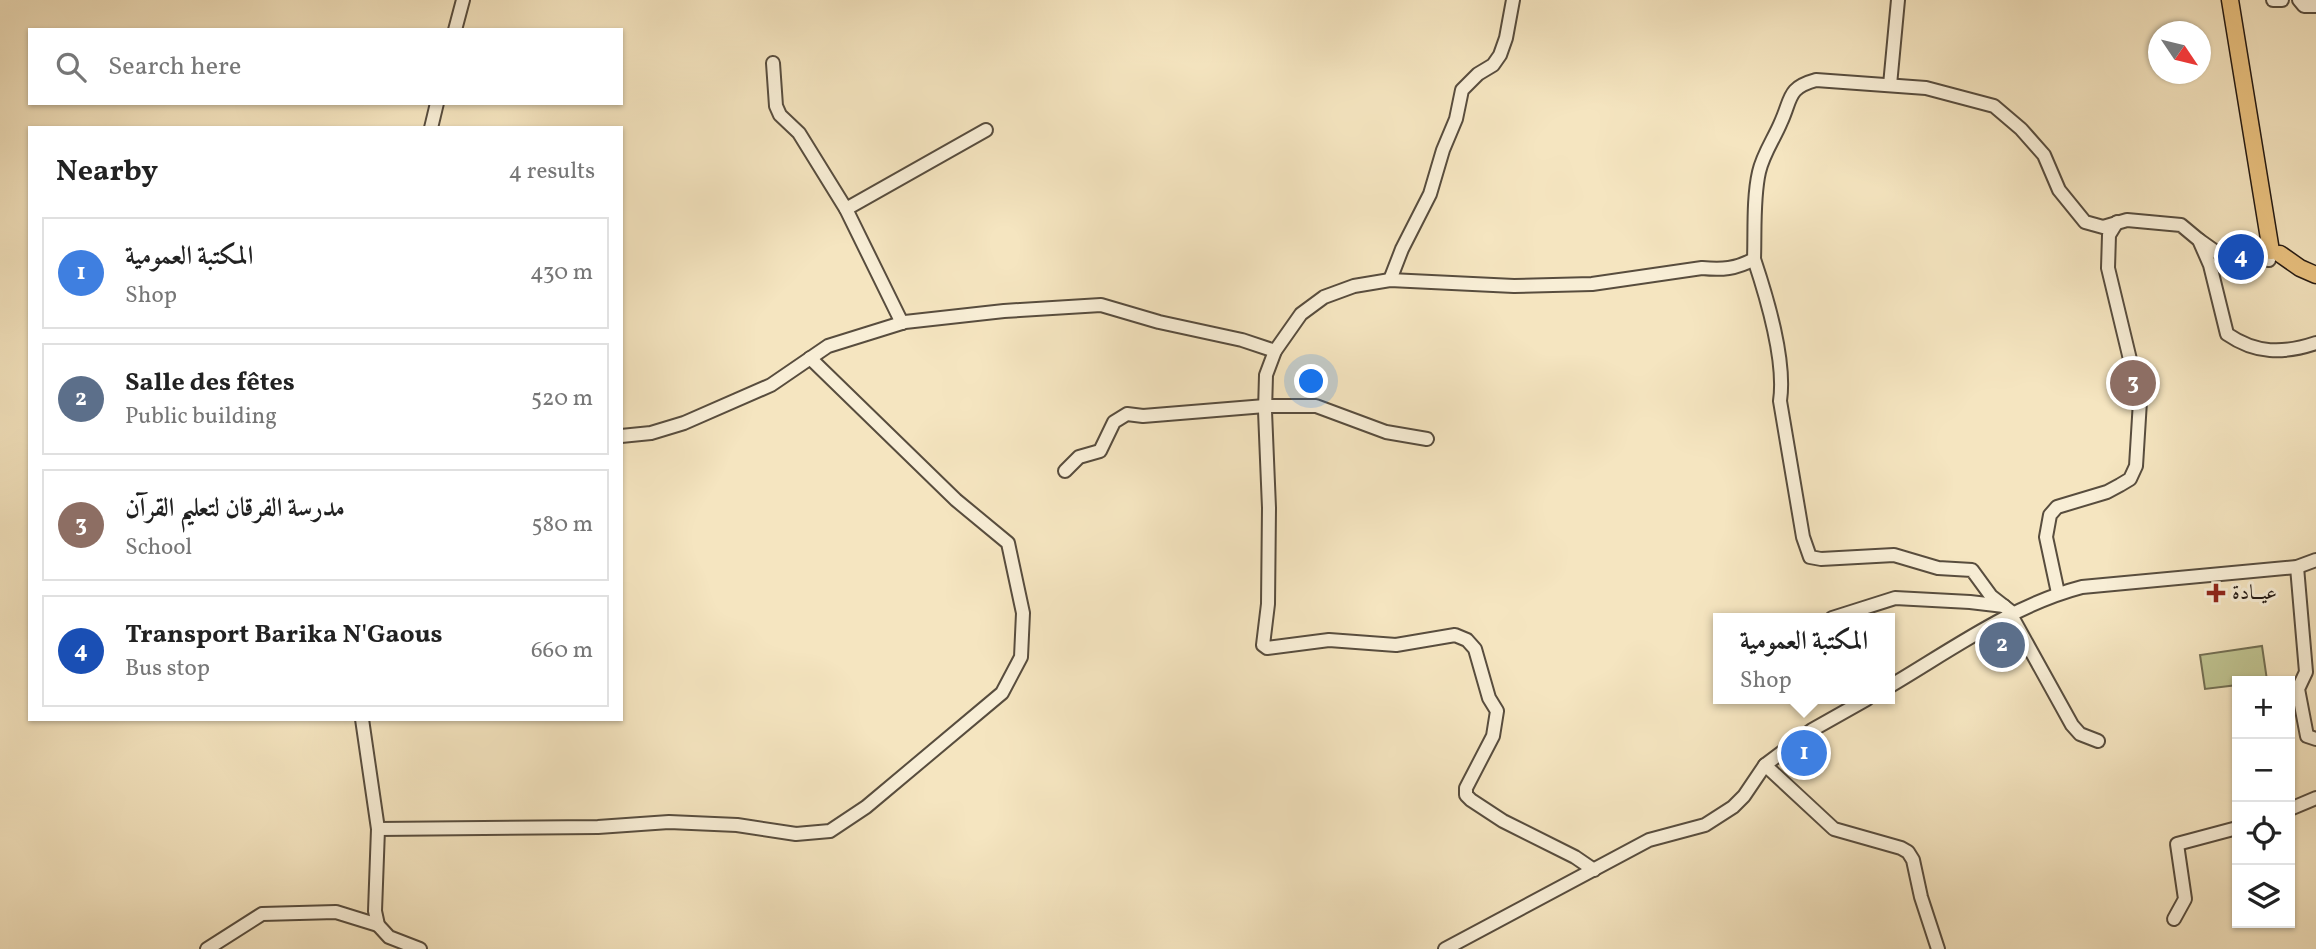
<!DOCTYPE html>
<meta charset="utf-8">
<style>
:root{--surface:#fff;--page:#f2f2f2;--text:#222;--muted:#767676;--line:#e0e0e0;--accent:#db2777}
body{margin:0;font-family:Vollkorn,Amiri,serif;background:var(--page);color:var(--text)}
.controls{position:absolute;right:21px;bottom:21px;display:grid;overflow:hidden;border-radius:0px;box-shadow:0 2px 5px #0004}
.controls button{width:63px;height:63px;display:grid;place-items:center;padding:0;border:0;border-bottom:2px solid var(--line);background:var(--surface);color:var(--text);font:35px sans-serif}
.compass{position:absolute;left:2148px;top:21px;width:63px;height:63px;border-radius:50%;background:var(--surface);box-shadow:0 2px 5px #0004;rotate:125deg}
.you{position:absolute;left:1312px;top:382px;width:24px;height:24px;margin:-18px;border:5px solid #fff;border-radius:50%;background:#1a73e8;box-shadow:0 0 0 10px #1a73e833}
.badge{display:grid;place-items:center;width:46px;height:46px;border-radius:50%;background:var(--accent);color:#fff;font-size:23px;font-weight:700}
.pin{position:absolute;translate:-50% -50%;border:4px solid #fff;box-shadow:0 2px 7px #0006}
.popup{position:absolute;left:1713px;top:613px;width:182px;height:91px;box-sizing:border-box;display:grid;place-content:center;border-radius:0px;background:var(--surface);filter:drop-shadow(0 2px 5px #0005);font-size:23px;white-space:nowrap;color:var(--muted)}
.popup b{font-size:26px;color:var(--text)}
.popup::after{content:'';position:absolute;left:50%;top:100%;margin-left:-14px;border:14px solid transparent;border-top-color:var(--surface)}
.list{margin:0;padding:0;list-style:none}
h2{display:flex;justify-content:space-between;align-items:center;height:91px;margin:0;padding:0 28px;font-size:30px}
h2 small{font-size:23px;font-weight:400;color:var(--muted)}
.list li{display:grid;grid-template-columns:46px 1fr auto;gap:21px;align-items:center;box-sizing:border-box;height:112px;margin:0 14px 14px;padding:0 14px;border:2px solid var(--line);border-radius:0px}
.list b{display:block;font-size:26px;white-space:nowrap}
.list p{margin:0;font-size:23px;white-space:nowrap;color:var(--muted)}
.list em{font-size:23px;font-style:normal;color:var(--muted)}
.icon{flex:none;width:38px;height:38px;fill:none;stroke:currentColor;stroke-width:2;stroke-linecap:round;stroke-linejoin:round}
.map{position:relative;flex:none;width:2316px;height:949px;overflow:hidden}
.search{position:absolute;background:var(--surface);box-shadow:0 2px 5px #0004;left:28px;top:28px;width:595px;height:77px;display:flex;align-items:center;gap:18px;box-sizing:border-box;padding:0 24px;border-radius:0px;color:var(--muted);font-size:26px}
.panel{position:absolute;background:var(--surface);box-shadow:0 2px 5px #0004;left:28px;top:126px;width:595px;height:595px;border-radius:0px}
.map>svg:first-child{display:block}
.green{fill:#bfc390;stroke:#726e52;stroke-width:2}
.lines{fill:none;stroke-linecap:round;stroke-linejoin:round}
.minor-casing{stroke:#584d3e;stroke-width:16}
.major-casing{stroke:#241a13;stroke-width:19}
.minor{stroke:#f8eed6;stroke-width:12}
.major{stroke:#eac280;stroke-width:16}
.poi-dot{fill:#8f2418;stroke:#f8eed6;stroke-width:2.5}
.labels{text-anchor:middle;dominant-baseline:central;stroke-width:6;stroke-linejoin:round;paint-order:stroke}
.poi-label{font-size:21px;fill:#241a13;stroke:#f8eed6;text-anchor:start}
</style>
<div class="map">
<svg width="2316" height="949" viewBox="0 0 2316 949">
<rect width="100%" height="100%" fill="#f5e5c0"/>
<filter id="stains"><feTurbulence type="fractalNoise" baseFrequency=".00286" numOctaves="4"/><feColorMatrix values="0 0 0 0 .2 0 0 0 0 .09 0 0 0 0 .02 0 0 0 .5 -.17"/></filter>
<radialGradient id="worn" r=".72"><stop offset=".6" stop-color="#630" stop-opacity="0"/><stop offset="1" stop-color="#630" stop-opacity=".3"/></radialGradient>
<!-- green -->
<polygon class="green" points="2262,646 2267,680 2237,681 2237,685 2205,689 2200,655"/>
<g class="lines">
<!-- minor casing -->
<g class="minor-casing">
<g id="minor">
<polyline points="2273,0 2282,0"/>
<polyline points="2299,0 2304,6 2316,6"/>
<polyline points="455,30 463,0"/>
<polyline points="773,63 776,106 780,115 799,133 846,209 902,323"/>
<polyline points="1890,85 1898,0"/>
<polyline points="431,128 437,103"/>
<polyline points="846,209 986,130"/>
<polyline points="2199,240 2216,252 2269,260"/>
<path d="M1754,259c13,39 32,101 26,142l23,136 7,20 11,2 73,-4 44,13 34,2 19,26 23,18"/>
<polyline points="1390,280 1402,249 1430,194 1443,150 1456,119 1462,90 1478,74 1493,65 1500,55 1506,38 1513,0"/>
<polyline points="621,436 651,433 684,423 771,385 828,346 905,322 1004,311 1101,305 1159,322 1242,340 1275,351"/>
<polyline points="1065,471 1079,457 1100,451 1114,422 1127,414 1143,416 1265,406 1316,406 1386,432 1427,439"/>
<polyline points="2297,567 2306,672 2298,689 2307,736 2316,739"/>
<polyline points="2058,593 2046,537 2050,515 2057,507 2107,492 2120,485 2130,479 2136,466 2140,401 2108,268 2109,235 2117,222"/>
<polyline points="2011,615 2072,725 2080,734 2098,741"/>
<polyline points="1832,618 1895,598 1970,602 2004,606"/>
<path d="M1890,686c61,-36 123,-81 192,-99l215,-20 19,-7"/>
<polyline points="362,719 378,829 375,911 378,925 389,937 420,949"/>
<polyline points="1765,765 1834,829 1901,848 1908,852 1913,860 1921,897 1938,949"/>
<polyline points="2290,809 2316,798"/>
<polyline points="378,829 598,827 669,822 737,825 796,834 830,831 866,807 1002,693 1021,657 1023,613 1008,543 956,500 810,358"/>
<path d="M1594,870l-19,-13 -72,-36 -32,-21 -5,-5v-7l27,-52 4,-25 -8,-13 -14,-49 -8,-9 -12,-5 -59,10 -67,-5 -62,8 -4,-3 5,-41 1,-96 -4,-97 1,-36 9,-24 26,-37 23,-17 30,-11 36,-6 124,6 78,-2 110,-16c20,2 34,1 52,-9 1,-27 -1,-61 5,-87 4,-18 15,-33 22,-50 11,-24 6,-34 35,-42l110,8 68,18 27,23 23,26 15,35 26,32 18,5 24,-7 54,5 18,15 11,25 17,69c29,20 56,20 89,9"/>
<polyline points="2174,919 2185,899 2177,844 2237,828"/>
<polyline points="207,949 262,914 336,912 378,925"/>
<polyline points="1445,949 1649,840 1705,825 1733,807 1744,796 1765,765 1812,730 1867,699"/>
</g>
</g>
<!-- major casing -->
<g class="major-casing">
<g id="major">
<polyline points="2230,0 2271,251"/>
<polyline points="2280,254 2300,268 2316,275"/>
</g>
</g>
<!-- minor -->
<use href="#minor" class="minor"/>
<!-- major -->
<use href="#major" class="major"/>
</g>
<!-- markers -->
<path class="poi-dot" d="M2212.5 582.5h7v7h7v7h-7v7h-7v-7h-7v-7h7z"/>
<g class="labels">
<!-- poi labels -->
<g class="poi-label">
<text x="2232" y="593">عيــادة</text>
</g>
</g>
<rect width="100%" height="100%" filter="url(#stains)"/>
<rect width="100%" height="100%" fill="url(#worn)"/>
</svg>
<div class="controls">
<button>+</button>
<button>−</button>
<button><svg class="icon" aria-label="locate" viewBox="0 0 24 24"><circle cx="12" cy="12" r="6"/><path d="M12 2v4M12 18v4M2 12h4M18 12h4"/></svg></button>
<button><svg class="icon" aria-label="layers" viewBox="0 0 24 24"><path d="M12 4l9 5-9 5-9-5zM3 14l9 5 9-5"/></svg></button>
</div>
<svg class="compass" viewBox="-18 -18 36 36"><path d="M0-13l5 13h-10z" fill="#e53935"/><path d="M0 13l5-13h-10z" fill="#767676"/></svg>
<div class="you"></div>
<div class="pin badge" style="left:1804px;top:753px;background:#3f7fe0">1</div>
<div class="popup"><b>المكتبة العمومية</b>Shop</div>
<div class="pin badge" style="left:2002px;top:645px;background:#5c6f8a">2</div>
<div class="pin badge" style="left:2133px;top:383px;background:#8d6e63">3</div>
<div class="pin badge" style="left:2241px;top:257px;background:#1a4fb4">4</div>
<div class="search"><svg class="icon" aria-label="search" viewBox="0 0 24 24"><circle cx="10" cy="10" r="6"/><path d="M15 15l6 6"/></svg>Search here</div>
<section class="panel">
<h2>Nearby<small>4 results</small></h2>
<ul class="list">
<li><span class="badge" style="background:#3f7fe0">1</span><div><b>المكتبة العمومية</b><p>Shop</p></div><em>430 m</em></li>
<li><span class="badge" style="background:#5c6f8a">2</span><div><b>Salle des fêtes</b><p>Public building</p></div><em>520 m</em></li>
<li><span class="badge" style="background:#8d6e63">3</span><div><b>مدرسة الفرقان لتعليم القرآن</b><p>School</p></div><em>580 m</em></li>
<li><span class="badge" style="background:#1a4fb4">4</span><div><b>Transport Barika N'Gaous</b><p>Bus stop</p></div><em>660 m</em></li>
</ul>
</section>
</div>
